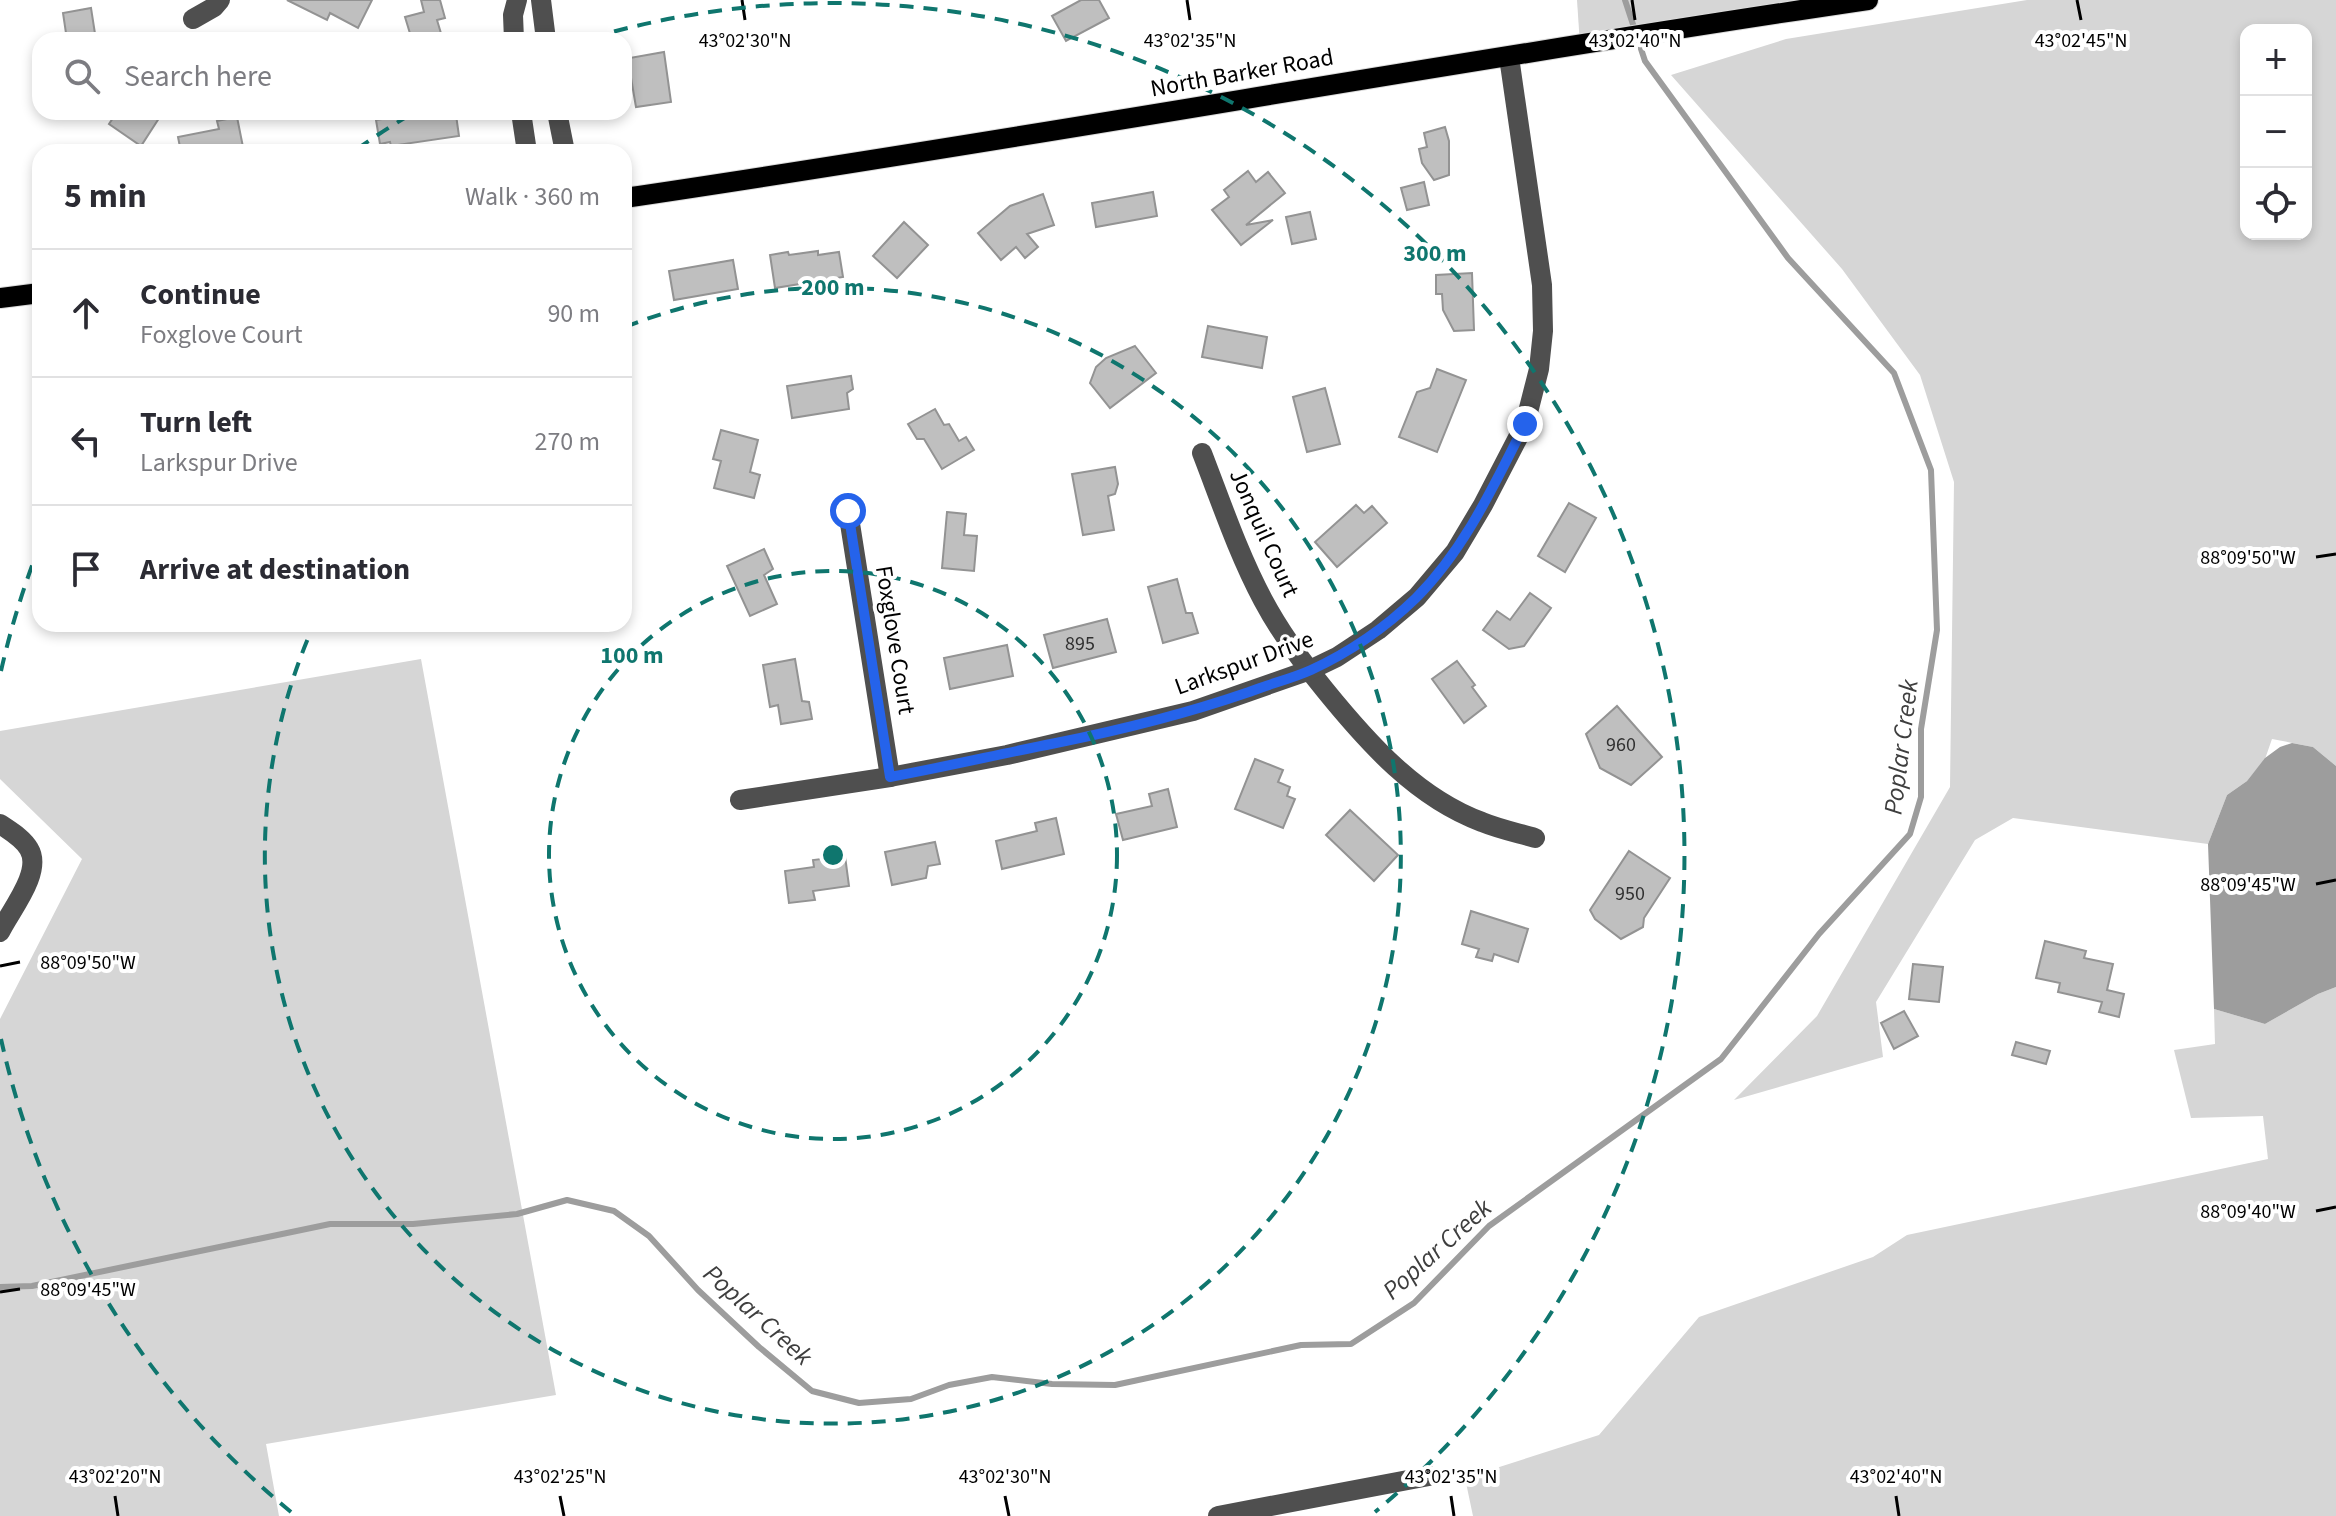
<!DOCTYPE html>
<meta charset="utf-8">
<style>
:root{--surface:#fff;--page:#f2f2f3;--text:#2b2b33;--muted:#7c7c81;--line:#e1e1e2}
body{margin:0;font-family:"Source Sans 3",sans-serif;background:var(--page);color:var(--text)}
.controls{position:absolute;right:24px;top:24px;display:grid;overflow:hidden;border-radius:16px;box-shadow:0 4px 12px #0003}
.controls button{width:72px;height:72px;display:grid;place-items:center;padding:0;border:0;border-bottom:2px solid var(--line);background:var(--surface);color:var(--text);font:40px sans-serif}
.stop{position:absolute;width:24px;height:24px;margin:-18px;border:6px solid #2563eb;border-radius:50%;background:#fff}
.stop.end{background:#2563eb;border-color:#fff;box-shadow:0 2px 8px #0008}
.list{margin:0;padding:0;list-style:none}
h2{display:flex;justify-content:space-between;align-items:center;height:104px;margin:0;padding:0 32px;font-size:34px}
h2 small{font-size:26px;font-weight:400;color:var(--muted)}
.list li{display:grid;grid-template-columns:52px 1fr auto;gap:24px;align-items:center;box-sizing:border-box;height:128px;padding:0 32px;border-top:2px solid var(--line)}
.list b{display:block;font-size:30px;white-space:nowrap}
.list p{margin:0;font-size:26px;white-space:nowrap;color:var(--muted)}
.list em{font-size:26px;font-style:normal;color:var(--muted)}
.icon{flex:none;width:44px;height:44px;fill:none;stroke:currentColor;stroke-width:2;stroke-linecap:round;stroke-linejoin:round}
.map{position:relative;flex:none;width:2336px;height:1516px;overflow:hidden}
.search{position:absolute;background:var(--surface);box-shadow:0 4px 12px #0003;left:32px;top:32px;width:600px;height:88px;display:flex;align-items:center;gap:20px;box-sizing:border-box;padding:0 28px;border-radius:24px;color:var(--muted);font-size:30px}
.panel{position:absolute;background:var(--surface);box-shadow:0 4px 12px #0003;left:32px;top:144px;width:600px;height:488px;border-radius:24px}
.map>svg:first-child{display:block}
.green{fill:#d6d6d6;fill-rule:evenodd}
.water{fill:#9d9d9d}
.lines{fill:none;stroke-linecap:round;stroke-linejoin:round}
.stream{stroke:#9d9d9d;stroke-width:6}
.building{fill:#bfbfbf;stroke:#939393;stroke-width:2}
.major-casing{stroke:#dbdbdb;stroke-width:22}
.minor{stroke:#4f4f4f;stroke-width:20}
.major{stroke:#000;stroke-width:20}
.route{stroke:#2563eb;stroke-width:10}
.ticks{fill:none;stroke:#000;stroke-width:3}
.ring{fill:none;stroke:#0f766e;stroke-width:4;stroke-dasharray:14 10}
.labels{text-anchor:middle;dominant-baseline:central;stroke-width:8;stroke-linejoin:round;paint-order:stroke}
.number-label{font-size:20px;fill:#303030}
.street-label{font-size:24px;fill:#000;stroke:#fff}
.water-label{font-size:26px;font-style:italic;fill:#3e3e3e;stroke:#fff}
.ticks-label{font-size:20px;text-anchor:middle;fill:#000;stroke:#fff;stroke-width:8;stroke-linejoin:round;paint-order:stroke}
.centre{fill:#0f766e;stroke:#fff;stroke-width:4}
.ring-label{font-size:24px;text-anchor:middle;font-weight:bold;fill:#0f766e;stroke:#fff;stroke-width:8;stroke-linejoin:round;paint-order:stroke}
</style>
<div class="map">
<svg width="2336" height="1516" viewBox="0 0 2336 1516">
<rect width="100%" height="100%" fill="#fff"/>
<!-- green -->
<g class="green">
<polygon points="1577,0 1868,0 1580,45"/>
<path d="M2027,0h309v766l-23,-19 -41,-8 -7,20 -18,22 -20,14 -19,49 -195,-26 -38,22 -99,162 7,55 -149,43 83,-84 133,-229 4,-305 -34,-107 -78,-106 -171,-194 115,-36zM2246,30h60v204h-60z"/>
<polygon points="421,659 556,1395 266,1444 279,1516 0,1516 0,1019 82,859 0,779 0,731"/>
<polygon points="2336,987 2336,1516 1473,1516 1465,1478 1599,1435 1699,1317 1873,1257 1907,1235 2268,1159 2263,1116 2191,1118 2174,1050 2215,1044 2214,1009 2265,1024 2318,994"/>
</g>
<!-- water -->
<polygon class="water" points="2292,743 2313,747 2336,766 2336,987 2318,994 2265,1024 2214,1009 2208,844 2227,795 2247,781 2265,758 2280,747"/>
<g class="lines">
<!-- stream -->
<polyline class="stream" points="0,1287 32,1286 330,1224 413,1224 517,1214 567,1200 614,1211 649,1236 698,1290 759,1347 812,1391 859,1403 911,1399 949,1385 992,1377 1052,1384 1115,1385 1301,1345 1351,1344 1414,1303 1489,1226 1721,1059 1819,934 1910,834 1921,797 1921,729 1937,630 1931,470 1894,373 1788,258 1645,61 1625,0"/>
</g>
<!-- building -->
<g class="building">
<polygon points="287,0 372,0 358,28 330,13 327,20"/>
<polygon points="421,0 440,0 445,18 437,20 443,40 412,40 405,17 424,12"/>
<polygon points="1081,0 1099,0 1109,18 1066,41 1052,16"/>
<polygon points="91,8 96,40 67,40 63,13"/>
<polygon points="664,52 671,102 636,107 631,78 624,79 624,59"/>
<polygon points="117,112 163,112 141,146 109,124"/>
<polygon points="401,112 435,113 436,118 456,115 459,136 391,146 390,142 380,144 376,120 401,116"/>
<polygon points="237,117 244,152 181,152 178,137 219,129 217,121"/>
<polygon points="1445,127 1449,141 1449,175 1434,180 1422,163 1419,149 1427,147 1424,133"/>
<polygon points="1248,171 1256,182 1268,172 1285,193 1246,225 1273,220 1241,245 1212,210 1229,197 1224,190"/>
<polygon points="1424,182 1429,205 1407,210 1401,188"/>
<polygon points="1153,192 1157,216 1096,227 1092,203"/>
<polygon points="1043,194 1054,225 1027,234 1038,247 1025,258 1016,247 1001,260 978,233 1010,206"/>
<polygon points="1310,212 1316,239 1292,244 1286,217"/>
<polygon points="904,222 928,245 897,278 873,256"/>
<polygon points="818,251 818,255 839,252 843,277 775,288 770,255 788,252 789,255"/>
<polygon points="733,260 738,289 674,300 669,271"/>
<polygon points="1472,273 1474,330 1454,331 1443,310 1442,294 1436,294 1436,275"/>
<polygon points="1208,326 1267,337 1262,368 1202,357"/>
<polygon points="1135,346 1156,373 1110,408 1090,383 1096,367 1106,358"/>
<polygon points="1437,369 1466,380 1437,452 1399,437 1417,392 1430,388"/>
<polygon points="851,376 853,389 847,393 849,409 792,418 787,386"/>
<polygon points="1325,388 1340,444 1307,452 1293,397"/>
<polygon points="935,409 944,425 949,424 959,441 966,437 974,450 942,469 924,439 917,439 908,424"/>
<polygon points="721,430 758,440 750,472 760,475 754,498 714,488 721,461 713,459"/>
<polygon points="1115,467 1118,484 1115,494 1108,496 1114,530 1083,535 1072,474"/>
<polygon points="1569,503 1596,518 1565,572 1538,556"/>
<polygon points="1356,505 1364,513 1372,506 1387,523 1337,567 1315,542"/>
<polygon points="947,512 966,514 964,535 977,536 974,571 942,568"/>
<polygon points="764,549 773,569 764,575 777,604 750,616 727,566"/>
<polygon points="1177,579 1186,613 1192,613 1198,633 1163,643 1148,587"/>
<polygon points="1530,593 1551,608 1524,646 1509,649 1483,630 1497,611 1510,620"/>
<polygon points="1107,619 1116,652 1053,668 1044,635"/>
<polygon points="1007,645 1013,676 950,689 944,658"/>
<polygon points="795,659 802,701 809,702 812,719 781,724 778,705 770,707 763,665"/>
<polygon points="1457,661 1475,685 1472,687 1486,706 1464,723 1432,679"/>
<polygon points="1617,706 1662,757 1631,785 1600,768 1586,734"/>
<polygon points="1255,759 1283,770 1278,782 1290,787 1287,796 1295,799 1283,828 1235,809"/>
<polygon points="1168,789 1177,827 1123,840 1116,814 1152,806 1149,794"/>
<polygon points="1350,810 1398,855 1374,881 1326,835"/>
<polygon points="1056,818 1064,854 1002,869 996,841 1037,831 1035,823"/>
<polygon points="935,842 940,864 928,866 926,878 892,885 885,852"/>
<polygon points="1629,851 1670,878 1644,918 1643,927 1621,939 1595,919 1590,910"/>
<polygon points="845,856 849,886 813,891 815,900 789,903 785,871 814,867 813,860"/>
<polygon points="1471,911 1528,929 1518,962 1494,954 1492,961 1476,957 1479,949 1462,944"/>
<polygon points="2045,941 2086,951 2084,958 2113,964 2107,990 2124,994 2119,1017 2099,1012 2102,1002 2058,992 2060,983 2036,978"/>
<polygon points="1913,964 1943,967 1939,1002 1909,999"/>
<polygon points="1904,1011 1918,1036 1894,1049 1881,1023"/>
<polygon points="2016,1042 2050,1051 2046,1064 2012,1055"/>
</g>
<g class="lines">
<!-- major casing -->
<g class="major-casing">
<g id="major">
<path d="M624,198c415,-61 828,-137 1244,-198"/>
<polyline points="0,298 40,293"/>
</g>
</g>
<!-- minor -->
<g class="minor">
<polyline points="541,0 546,40"/>
<polyline points="193,19 214,7 220,0"/>
<polyline points="514,40 513,15 517,0"/>
<polyline points="521,112 527,152"/>
<polyline points="557,112 565,152"/>
<path d="M1202,453c19,49 36,100 61,147 17,32 39,62 62,90 43,53 92,108 157,132 17,7 36,11 53,16"/>
<polyline points="848,511 890,777"/>
<polyline points="740,800 890,777 1007,755 1193,711 1310,670 1337,657 1378,630 1417,597 1455,552 1483,505 1525,424 1539,369 1543,331 1542,285 1509,57"/>
<path d="M0,824c10,7 23,14 29,25 14,23 -19,62 -29,83"/>
<polyline points="1218,1516 1429,1476"/>
</g>
<!-- major -->
<use href="#major" class="major"/>
</g>
<g class="lines">
<!-- route -->
<path class="route" d="M848,511l42,266c55,-10 110,-23 166,-34 65,-13 129,-29 193,-51 20,-8 42,-13 62,-22 39,-18 75,-43 105,-72 49,-49 78,-113 109,-174"/>
</g>
<!-- ticks -->
<path class="ticks" d="M742,0l3,20M1187,0l3,20M1632,0l3,20M2077,0l4,20M2316,557l20,-3M2316,884l20,-4M0,966l20,-4M2316,1211l20,-4M0,1292l20,-3M115,1496l3,20M560,1496l4,20M1005,1496l4,20M1451,1496l3,20M1896,1496l3,20"/>
<!-- distance rings -->
<g class="ring">
<circle cx="833" cy="855" r="284"/>
<path d="M625 327A568 568 0 1 1 312 629"/>
<path d="M291 1512A852 852 0 0 1 1 1039M1 671A852 852 0 0 1 38 550M357 149A852 852 0 0 1 413 113M591 38A852 852 0 0 1 1375 1512"/>
</g>
<g class="labels">
<!-- number labels -->
<g class="number-label">
<text x="1080" y="644">895</text>
<text x="1621" y="745">960</text>
<text x="1630" y="894">950</text>
</g>
<!-- street labels -->
<g class="street-label">
<text transform="translate(1242 73) rotate(-10)">North Barker Road</text>
<text transform="translate(1264 533) rotate(66)">Jonquil Court</text>
<text transform="translate(895 640) rotate(81)">Foxglove Court</text>
<text transform="translate(1244 663) rotate(-20)">Larkspur Drive</text>
</g>
<!-- water labels -->
<g class="water-label">
<text transform="translate(1901 747) rotate(-83)">Poplar Creek</text>
<text transform="translate(1437 1249) rotate(-42)">Poplar Creek</text>
<text transform="translate(758 1315) rotate(42)">Poplar Creek</text>
</g>
</g>
<g class="ticks-label">
<text x="745" y="47">43°02'30"N</text>
<text x="1190" y="47">43°02'35"N</text>
<text x="1635" y="47">43°02'40"N</text>
<text x="2081" y="47">43°02'45"N</text>
<text x="2248" y="564">88°09'50"W</text>
<text x="2248" y="891">88°09'45"W</text>
<text x="88" y="969">88°09'50"W</text>
<text x="2248" y="1218">88°09'40"W</text>
<text x="88" y="1296">88°09'45"W</text>
<text x="115" y="1483">43°02'20"N</text>
<text x="560" y="1483">43°02'25"N</text>
<text x="1005" y="1483">43°02'30"N</text>
<text x="1451" y="1483">43°02'35"N</text>
<text x="1896" y="1483">43°02'40"N</text>
</g>
<circle cx="833" cy="855" r="12" class="centre"/>
<g class="ring-label">
<text x="1435" y="261">300 m</text>
<text x="833" y="295">200 m</text>
<text x="632" y="663">100 m</text>
</g>
</svg>
<div class="controls">
<button>+</button>
<button>−</button>
<button><svg class="icon" aria-label="locate" viewBox="0 0 24 24"><circle cx="12" cy="12" r="6"/><path d="M12 2v4M12 18v4M2 12h4M18 12h4"/></svg></button>
</div>
<div class="stop" style="left:848px;top:511px"></div>
<div class="stop end" style="left:1525px;top:424px"></div>
<div class="search"><svg class="icon" aria-label="search" viewBox="0 0 24 24"><circle cx="10" cy="10" r="6"/><path d="M15 15l6 6"/></svg>Search here</div>
<section class="panel">
<h2>5 min<small>Walk · 360 m</small></h2>
<ul class="list">
<li><svg class="icon" aria-label="ahead" viewBox="0 0 24 24"><path d="M12 20V5M6 11l6-6 6 6"/></svg><div><b>Continue</b><p>Foxglove Court</p></div><em>90 m</em></li>
<li><svg class="icon" aria-label="left" viewBox="0 0 24 24"><path d="M17 20v-9H6M10 6l-5 5 5 5"/></svg><div><b>Turn left</b><p>Larkspur Drive</p></div><em>270 m</em></li>
<li><svg class="icon" aria-label="arrive" viewBox="0 0 24 24"><path d="M6 21V4h12l-3 4 3 4H6"/></svg><div><b>Arrive at destination</b></div></li>
</ul>
</section>
</div>
